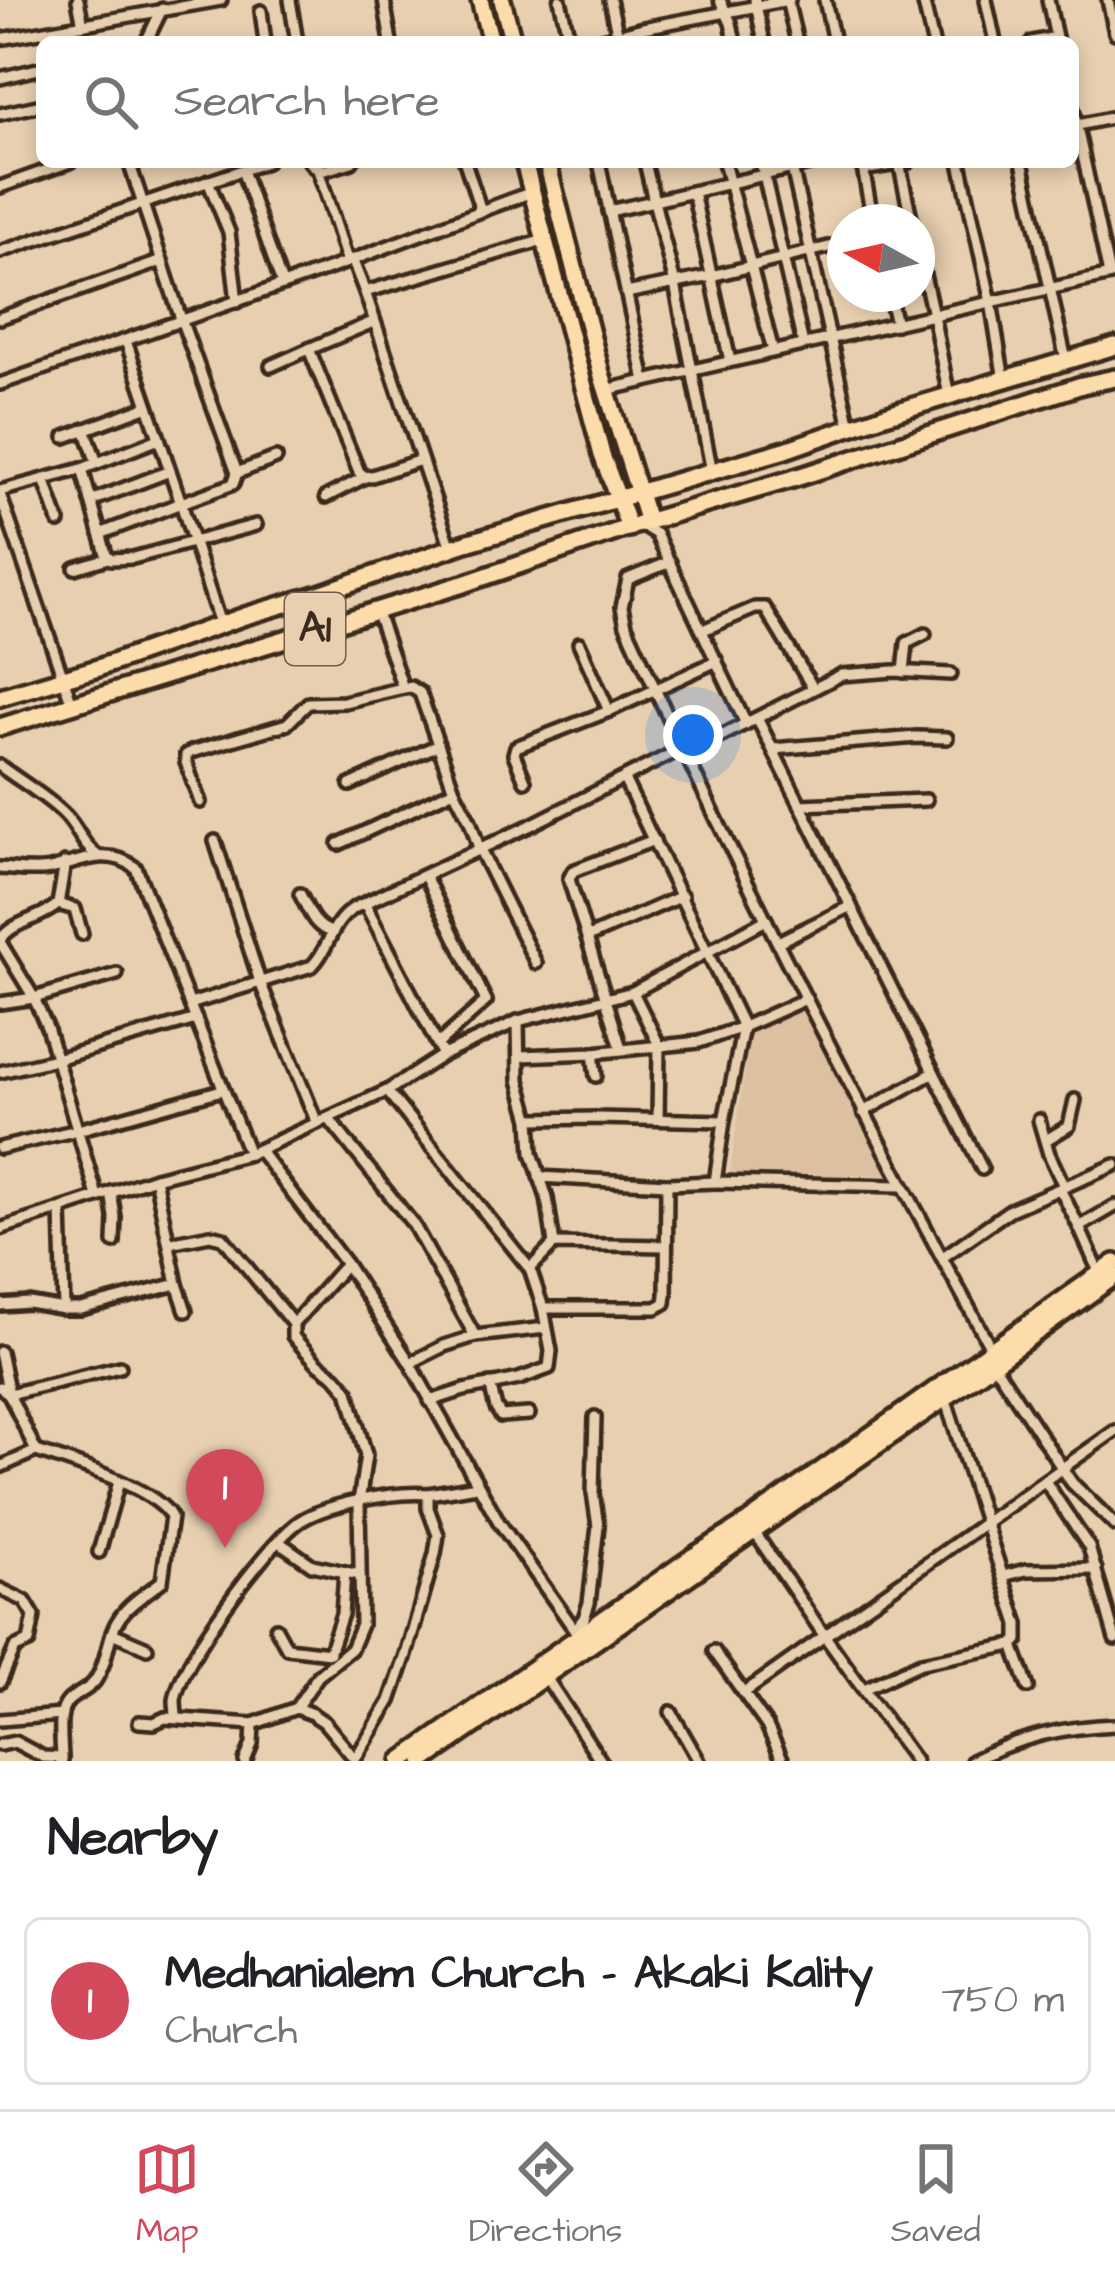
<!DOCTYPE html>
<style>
:root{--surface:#fff;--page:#f2f2f2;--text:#202124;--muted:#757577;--line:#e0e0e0;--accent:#d1495b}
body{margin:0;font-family:"Architects Daughter",sans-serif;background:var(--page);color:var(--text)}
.compass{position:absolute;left:827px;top:204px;width:108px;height:108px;border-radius:50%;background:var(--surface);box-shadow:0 6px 18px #0003;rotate:278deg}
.you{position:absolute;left:693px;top:735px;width:42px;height:42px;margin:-30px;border:9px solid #fff;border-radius:50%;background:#1a73e8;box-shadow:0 0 0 18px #1a73e833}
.badge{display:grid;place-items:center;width:78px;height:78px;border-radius:50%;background:var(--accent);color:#fff;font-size:39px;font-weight:700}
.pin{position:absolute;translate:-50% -99px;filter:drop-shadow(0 3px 6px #0008)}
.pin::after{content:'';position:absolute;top:63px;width:42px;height:36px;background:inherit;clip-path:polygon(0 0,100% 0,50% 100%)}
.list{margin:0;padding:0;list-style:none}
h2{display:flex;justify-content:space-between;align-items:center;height:156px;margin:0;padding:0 48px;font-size:51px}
h2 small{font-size:39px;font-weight:400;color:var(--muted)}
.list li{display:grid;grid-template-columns:78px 1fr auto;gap:36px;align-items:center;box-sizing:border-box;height:168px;margin:0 24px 24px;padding:0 24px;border:3px solid var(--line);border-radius:18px}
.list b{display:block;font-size:45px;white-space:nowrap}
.list p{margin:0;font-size:39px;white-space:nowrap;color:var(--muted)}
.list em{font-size:39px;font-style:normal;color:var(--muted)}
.icon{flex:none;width:66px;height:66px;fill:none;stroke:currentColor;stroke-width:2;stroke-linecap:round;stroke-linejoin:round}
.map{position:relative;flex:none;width:1115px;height:1761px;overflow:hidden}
.search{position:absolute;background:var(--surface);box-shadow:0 6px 18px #0003;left:36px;right:36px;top:36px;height:132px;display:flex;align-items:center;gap:30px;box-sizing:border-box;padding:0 42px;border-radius:18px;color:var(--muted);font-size:45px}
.sheet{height:348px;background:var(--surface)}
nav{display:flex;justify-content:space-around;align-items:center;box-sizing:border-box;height:168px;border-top:3px solid var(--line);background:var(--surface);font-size:33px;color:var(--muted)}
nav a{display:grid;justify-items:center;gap:6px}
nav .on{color:var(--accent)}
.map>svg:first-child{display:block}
.built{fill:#dcc0a0}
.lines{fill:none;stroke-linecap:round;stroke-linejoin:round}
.minor-casing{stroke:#3b2a1e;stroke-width:18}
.primary-casing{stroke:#3b2a1e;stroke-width:24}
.minor{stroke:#e7cfaf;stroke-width:9}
.primary{stroke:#fddcac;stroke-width:15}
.labels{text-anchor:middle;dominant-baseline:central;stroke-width:9;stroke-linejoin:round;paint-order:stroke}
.shield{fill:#e7cfaf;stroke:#6f5c4a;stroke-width:3}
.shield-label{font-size:42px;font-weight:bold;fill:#3b2a1e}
</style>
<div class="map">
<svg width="1115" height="1761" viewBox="0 0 1115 1761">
<rect width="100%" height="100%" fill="#e7cfaf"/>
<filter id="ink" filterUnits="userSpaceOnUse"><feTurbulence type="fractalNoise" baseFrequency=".00833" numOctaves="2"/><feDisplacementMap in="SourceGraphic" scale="24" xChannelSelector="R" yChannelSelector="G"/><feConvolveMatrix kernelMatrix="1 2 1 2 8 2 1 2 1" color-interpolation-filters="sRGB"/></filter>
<g filter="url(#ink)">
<!-- built -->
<polygon class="built" points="803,1006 888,1175 730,1173 751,1027"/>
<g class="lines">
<!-- minor casing -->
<g class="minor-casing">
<g id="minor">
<polyline points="78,0 83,25"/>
<polyline points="290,0 297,42"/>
<polyline points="384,0 391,42"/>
<polyline points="560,0 570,42"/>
<polyline points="610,0 619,42"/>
<polyline points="720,0 731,23 735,42"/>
<polyline points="755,0 764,42"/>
<polyline points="787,0 797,42"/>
<polyline points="825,0 834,42"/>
<polyline points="923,0 933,42"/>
<polyline points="986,0 995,42"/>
<polyline points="1048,0 1057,42"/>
<polyline points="1108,0 1115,33"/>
<polyline points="261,11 265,42"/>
<polyline points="0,39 221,0"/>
<polyline points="146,42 162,9"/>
<polyline points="591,42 643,28 789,0"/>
<polyline points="1032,42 1056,37"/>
<polyline points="0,78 42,68"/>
<polyline points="1073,109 1109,275"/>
<polyline points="0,114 42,105"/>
<polyline points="1073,126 1115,117"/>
<polyline points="310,162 314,167 325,170 352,162"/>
<polyline points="465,162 481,211 532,192"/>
<polyline points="599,162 645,381"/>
<polyline points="724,162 773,351"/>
<polyline points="761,162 803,344"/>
<polyline points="862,162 873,222"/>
<polyline points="899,162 912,222"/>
<polyline points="960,162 991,302 1004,380"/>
<polyline points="1022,162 1066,360"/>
<polyline points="791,163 850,427"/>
<polyline points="242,170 282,284"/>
<polyline points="318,170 347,260"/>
<polyline points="863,170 909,162"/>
<polyline points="208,181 229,232 237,302"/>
<polyline points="0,187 70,162"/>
<polyline points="693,192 730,361"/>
<polyline points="609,211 654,201 645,162"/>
<polyline points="917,244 933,315 1115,274"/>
<polyline points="0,252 266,162"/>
<polyline points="352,259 365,292 451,548"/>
<polyline points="365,292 544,240"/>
<polyline points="626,293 711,276 845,243"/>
<polyline points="889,294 896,324"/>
<polyline points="0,318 162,261"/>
<polyline points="373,322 309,349 359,472 365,477 372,476 421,460"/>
<polyline points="126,341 181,503 233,484 237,473 182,322 129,162"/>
<polyline points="271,366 309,349"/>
<polyline points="0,384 334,267 481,211"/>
<polyline points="606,390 933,315 949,396"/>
<polyline points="85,429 97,463"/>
<polyline points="65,437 148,406"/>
<polyline points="82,469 106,554 111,559 133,558 256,525"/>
<polyline points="712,472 675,284 654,201 818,162"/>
<polyline points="237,473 276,458"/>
<polyline points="44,479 59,522"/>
<polyline points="0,491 82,469 159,439"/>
<polyline points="0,494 72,704"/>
<polyline points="326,497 365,477"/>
<polyline points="91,501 170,471"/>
<polyline points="641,525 656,534 746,724"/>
<polyline points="100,534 181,503 220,624"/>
<path d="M670,562l-42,17 -6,28 4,18c111,247 236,487 366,725"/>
<polyline points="75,568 108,558"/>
<polyline points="376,610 403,688 411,687 420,693 454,790 470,821 479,848 536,963"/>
<polyline points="703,630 755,608 765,608 813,688"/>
<polyline points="579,643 609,711"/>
<polyline points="904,672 907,643 925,634"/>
<polyline points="757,718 982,1169"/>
<polyline points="773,749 917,737 947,738"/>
<polyline points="686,754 841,675 894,671 951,674"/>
<path d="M0,766c21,16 48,31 66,50 13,14 16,29 32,40"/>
<polyline points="624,779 743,1027 724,1121 715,1182 901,1186"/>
<polyline points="525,781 514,754 516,747 609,711 717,661"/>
<polyline points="350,785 438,745"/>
<polyline points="200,802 186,762 186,755 191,752 287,724 308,703 344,702 403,688"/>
<polyline points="800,805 926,800"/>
<polyline points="215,841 260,982 317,1123"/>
<polyline points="339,844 454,790"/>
<path d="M0,868c16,1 35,4 50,1 31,-7 58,-23 86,-1l113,286"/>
<polyline points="425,876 486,1001 438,1044"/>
<path d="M300,894c8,15 14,34 32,38"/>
<polyline points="58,904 75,909 82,934"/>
<polyline points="365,904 443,1055"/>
<polyline points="588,937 682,896"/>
<path d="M0,941c11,-20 41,-21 58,-37l7,-41"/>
<polyline points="0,942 34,998 47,1027 97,1196"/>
<polyline points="778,942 851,906"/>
<polyline points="633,992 659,1045 658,1119"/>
<polyline points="0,1003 34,998 117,974"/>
<path d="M190,1004l122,-38c19,-19 17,-42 42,-58l175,-82 154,-78"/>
<polyline points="621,1048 569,879 573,871 654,840"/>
<polyline points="593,1053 596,1076"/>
<polyline points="520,1056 593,1053 699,1042 743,1027 806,999"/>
<polyline points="0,1072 56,1059 196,1019"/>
<polyline points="387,1091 443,1055 518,1021"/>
<polyline points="863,1112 933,1073"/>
<polyline points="329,1119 413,1224 475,1336 444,1346 410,1363"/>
<polyline points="530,1119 597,1118 724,1121"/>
<polyline points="1039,1120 1049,1154 1064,1186"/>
<polyline points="1046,1140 1069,1126 1075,1100"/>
<polyline points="0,1148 78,1130 222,1090"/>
<polyline points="259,1150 346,1264 410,1363 499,1522 579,1636"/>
<polyline points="539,1177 667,1184 715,1182"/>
<polyline points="1060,1189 1079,1227"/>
<polyline points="111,1192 115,1217 114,1242"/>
<polyline points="61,1210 64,1309 81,1309 177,1284 155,1178"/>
<polyline points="0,1229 155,1178 249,1154 387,1091 530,1269 543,1308 656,1308 665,1303 666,1295 667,1184"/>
<polyline points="169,1243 210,1235 223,1238 293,1324 346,1264"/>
<polyline points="554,1244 547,1198 532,1153 530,1119 519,1080 518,1021 633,992 766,920"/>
<polyline points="943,1257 1010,1210 1115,1165"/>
<polyline points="530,1269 554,1244 665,1246"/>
<polyline points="1100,1274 1079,1227 1115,1206"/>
<polyline points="177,1284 186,1311"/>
<polyline points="0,1305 29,1303 64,1309"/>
<polyline points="293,1324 293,1336 297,1341 317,1363 336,1377 348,1391 366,1455 359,1502 361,1625 351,1649 318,1676 296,1708"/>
<polyline points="475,1336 546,1328"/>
<polyline points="0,1352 9,1394 36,1451"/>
<polyline points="993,1363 1072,1483 1115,1525"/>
<polyline points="490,1384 496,1408 501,1416 529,1414"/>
<polyline points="0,1387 9,1394 120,1367"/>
<polyline points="430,1401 464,1390 519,1379 549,1368 551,1351 543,1308"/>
<path d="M0,1467l36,-16c31,10 121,37 135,66l-9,64c-21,17 -43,27 -51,55 -5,16 -6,30 -16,45 -10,14 -28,12 -33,32 -3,14 0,33 0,48"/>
<polyline points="1045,1481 1089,1547 1115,1639"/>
<polyline points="753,1530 824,1635 915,1761"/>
<polyline points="279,1542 312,1565 360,1575"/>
<polyline points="99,1552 119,1482"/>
<polyline points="1003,1576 1026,1570 1096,1569"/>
<polyline points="0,1589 25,1601 34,1616 29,1642 15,1648 0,1682"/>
<polyline points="276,1628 287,1648 330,1653"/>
<polyline points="575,1630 584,1618 589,1603 598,1526 593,1493 595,1417"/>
<polyline points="112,1633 147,1648"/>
<polyline points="1013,1645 1028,1687"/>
<polyline points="714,1651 767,1726 783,1761"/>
<polyline points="329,1653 342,1614 345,1572"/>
<polyline points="545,1676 601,1761"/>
<polyline points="864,1689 921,1663 1013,1645 1018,1640 1018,1624 945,1398"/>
<polyline points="745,1692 1115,1431"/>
<polyline points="671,1712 699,1761"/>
<path d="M176,1718c0,-5 -1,-13 -1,-18 6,-40 88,-149 120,-175 25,-21 101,-34 133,-31"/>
<polyline points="0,1720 62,1715"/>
<polyline points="139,1722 154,1723 165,1718 253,1724 296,1708 312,1714 324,1722 354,1758"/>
<polyline points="0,1745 15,1742 43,1757 62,1758"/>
<polyline points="245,1761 252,1744 253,1724"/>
<polyline points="354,1761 390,1701 406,1655 435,1554 438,1535 428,1508 428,1494 477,1486"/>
<path d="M972,1761c47,-24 91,-34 143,-36"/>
</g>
</g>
<!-- primary casing -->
<g class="primary-casing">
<g id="primary">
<polyline points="480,0 491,42"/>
<polyline points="502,0 513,42"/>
<polyline points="524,162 602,455 629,528"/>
<polyline points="547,162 601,373 648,522"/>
<polyline points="0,697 98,668 245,616 316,595 466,543 785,450 885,415 1115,346"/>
<polyline points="0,727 463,584 639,524 792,479 1082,385 1115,378"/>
<polyline points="401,1761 694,1556 748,1522 1115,1263"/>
<polyline points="423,1761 945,1398 1115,1276"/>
</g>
</g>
<!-- minor -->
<use href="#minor" class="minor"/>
<!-- primary -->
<use href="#primary" class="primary"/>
</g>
</g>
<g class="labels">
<!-- shield labels -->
<rect class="shield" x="285" y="593" width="60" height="72" rx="9"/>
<g class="shield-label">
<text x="315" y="629">A1</text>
</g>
</g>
</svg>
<svg class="compass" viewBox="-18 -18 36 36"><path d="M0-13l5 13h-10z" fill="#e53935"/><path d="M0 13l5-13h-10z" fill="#757577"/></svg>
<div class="you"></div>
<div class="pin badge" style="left:225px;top:1548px">1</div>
<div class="search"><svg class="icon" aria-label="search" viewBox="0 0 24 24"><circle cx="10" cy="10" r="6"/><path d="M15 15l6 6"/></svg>Search here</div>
</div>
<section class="sheet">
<h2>Nearby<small></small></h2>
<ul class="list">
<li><span class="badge">1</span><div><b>Medhanialem Church - Akaki Kality</b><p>Church</p></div><em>750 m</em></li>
</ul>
</section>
<nav>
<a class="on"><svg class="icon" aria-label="map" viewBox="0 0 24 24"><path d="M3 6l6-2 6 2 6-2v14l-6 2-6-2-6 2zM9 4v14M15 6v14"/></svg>Map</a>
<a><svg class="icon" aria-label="directions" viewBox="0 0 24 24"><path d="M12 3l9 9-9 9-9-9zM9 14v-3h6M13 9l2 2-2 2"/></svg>Directions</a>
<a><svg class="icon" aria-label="saved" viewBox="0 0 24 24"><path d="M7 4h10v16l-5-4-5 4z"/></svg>Saved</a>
</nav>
